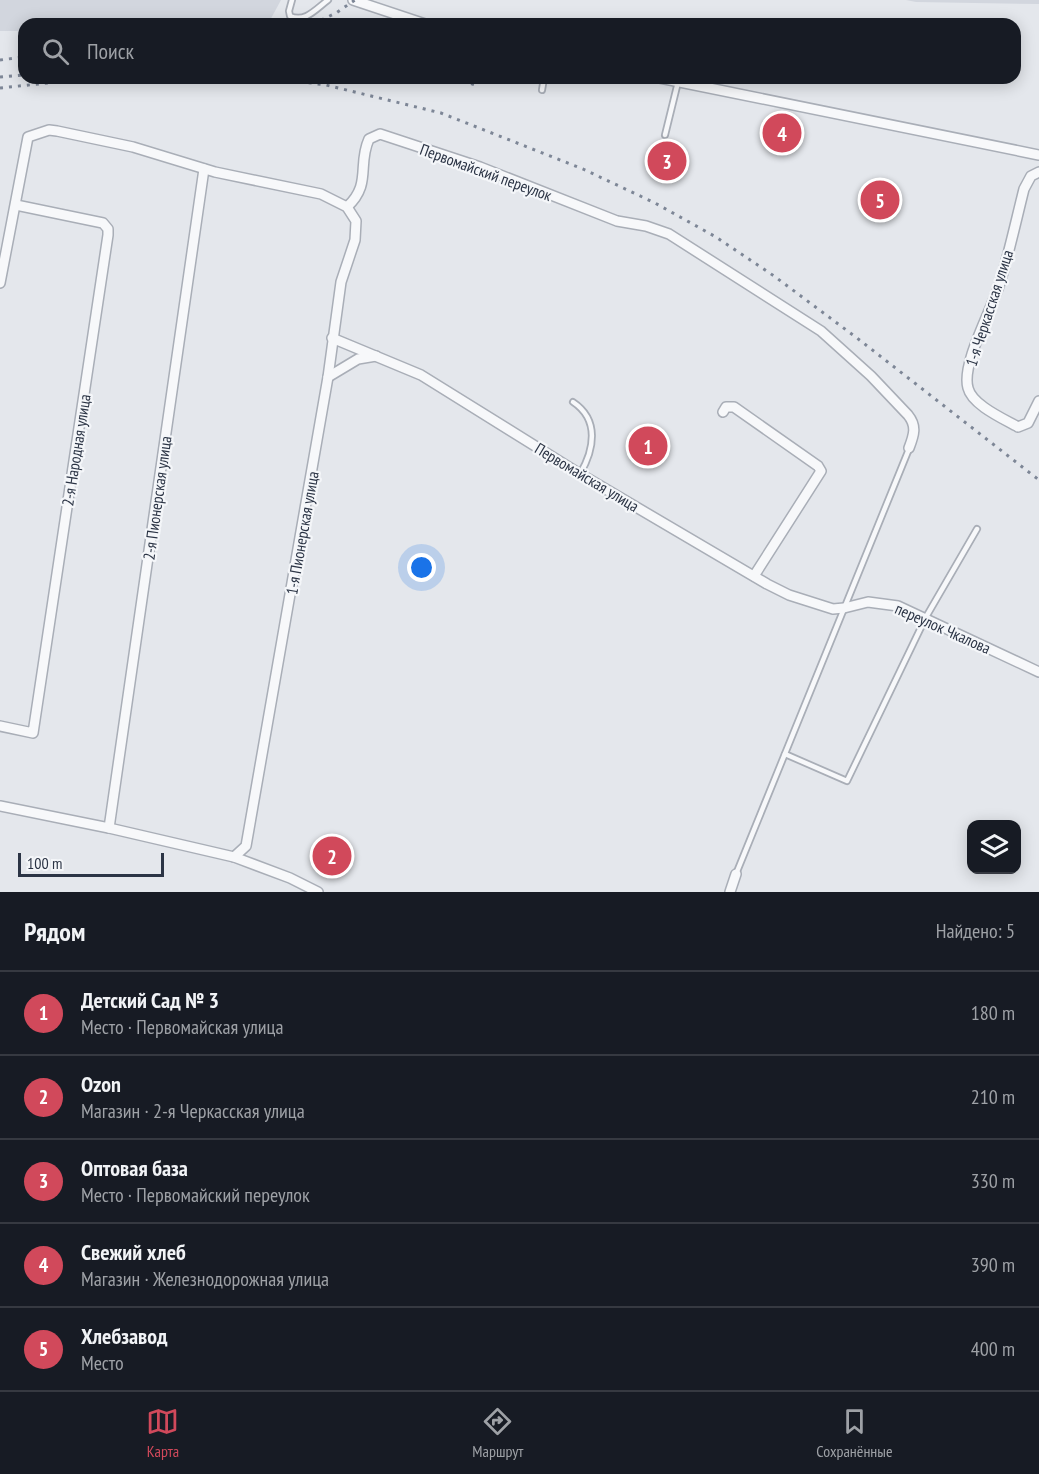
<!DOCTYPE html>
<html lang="ru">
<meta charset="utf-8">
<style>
:root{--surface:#171b24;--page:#242831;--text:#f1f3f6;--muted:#9ea1a6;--line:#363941;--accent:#d1495b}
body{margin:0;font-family:"PT Sans Narrow",sans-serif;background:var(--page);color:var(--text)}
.controls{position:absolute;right:18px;bottom:18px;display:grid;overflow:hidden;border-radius:12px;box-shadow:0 3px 15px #0003}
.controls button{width:54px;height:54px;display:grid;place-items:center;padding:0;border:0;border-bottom:2px solid var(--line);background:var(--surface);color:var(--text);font:30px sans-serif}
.scale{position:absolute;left:18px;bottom:15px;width:146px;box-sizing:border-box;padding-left:6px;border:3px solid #2b3445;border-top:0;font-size:16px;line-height:21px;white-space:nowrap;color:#2b3445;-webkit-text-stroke:4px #f4f6f9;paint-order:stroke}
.you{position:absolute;left:422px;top:568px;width:21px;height:21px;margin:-15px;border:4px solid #fff;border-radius:50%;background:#1a73e8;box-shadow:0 0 0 9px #1a73e833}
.badge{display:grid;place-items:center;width:39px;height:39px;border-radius:50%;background:var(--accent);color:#fff;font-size:20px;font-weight:700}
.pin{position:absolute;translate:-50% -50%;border:3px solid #fff;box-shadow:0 2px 6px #0006}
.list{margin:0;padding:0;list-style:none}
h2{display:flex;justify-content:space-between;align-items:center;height:78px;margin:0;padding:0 24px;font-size:26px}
h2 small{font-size:20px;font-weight:400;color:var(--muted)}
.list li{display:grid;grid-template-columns:39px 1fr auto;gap:18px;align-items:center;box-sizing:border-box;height:84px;padding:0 24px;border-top:2px solid var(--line)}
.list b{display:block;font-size:22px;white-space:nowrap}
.list p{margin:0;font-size:20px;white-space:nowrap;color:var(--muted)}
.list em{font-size:20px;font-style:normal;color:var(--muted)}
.icon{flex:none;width:33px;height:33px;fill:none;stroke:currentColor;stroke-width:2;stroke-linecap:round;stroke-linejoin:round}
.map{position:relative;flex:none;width:1039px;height:892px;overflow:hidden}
.search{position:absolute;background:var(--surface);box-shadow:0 3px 15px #0003;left:18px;right:18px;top:18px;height:66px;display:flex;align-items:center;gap:15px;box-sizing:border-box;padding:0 21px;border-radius:18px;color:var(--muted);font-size:22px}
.sheet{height:498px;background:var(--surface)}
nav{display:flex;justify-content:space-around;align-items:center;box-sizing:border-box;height:84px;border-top:2px solid var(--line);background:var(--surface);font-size:16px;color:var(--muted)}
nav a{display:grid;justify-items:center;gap:3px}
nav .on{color:var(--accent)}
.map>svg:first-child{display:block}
.built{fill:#d2d6de}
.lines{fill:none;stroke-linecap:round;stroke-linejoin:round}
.service-casing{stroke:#a9aeb7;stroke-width:8}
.minor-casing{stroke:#a9aeb7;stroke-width:12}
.service{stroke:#f7f8fa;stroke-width:4.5}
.minor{stroke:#f7f8fa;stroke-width:9}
.rail{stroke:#7d8696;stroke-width:3;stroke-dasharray:3 6;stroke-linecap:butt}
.labels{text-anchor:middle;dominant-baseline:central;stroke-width:4.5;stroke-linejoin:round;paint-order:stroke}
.street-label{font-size:16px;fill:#2b3445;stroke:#f4f6f9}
</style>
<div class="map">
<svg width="1039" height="892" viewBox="0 0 1039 892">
<rect width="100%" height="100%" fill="#e4e7ec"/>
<!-- built -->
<g class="built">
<polygon points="0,0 281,0 268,24 24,24 24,31 0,31"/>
<polygon points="906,0 1039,0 1039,4 916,2"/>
</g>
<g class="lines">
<!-- service casing -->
<g class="service-casing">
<g id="service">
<path d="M292,0l-3,11 1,5c15,7 26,-7 38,-16"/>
<polyline points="542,90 544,78"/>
<polyline points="665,135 678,82"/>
<path d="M573,402c27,18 21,48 7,72"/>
<polyline points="785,754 847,781 926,617 977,529"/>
<polyline points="736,874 909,449"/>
</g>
</g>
<!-- minor casing -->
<g class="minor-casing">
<g id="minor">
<polyline points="353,0 425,24"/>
<polyline points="660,78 1039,155"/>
<path d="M1039,172l-8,4 -7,13c-8,32 -15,64 -24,94 -8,26 -39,81 -32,105 4,17 36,31 50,39l10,-4 11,-22"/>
<path d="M347,207c25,-23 10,-42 22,-68l11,-5 100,33 137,54 29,5 23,8 152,97 50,45 37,39c9,11 6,20 1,33"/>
<polyline points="0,283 28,137 49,130 57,131 133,147 215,172 321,194 347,207 356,221 355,240 341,282 328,377 246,846 234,857"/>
<polyline points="332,338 421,375 580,474 767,584 789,595 833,609 844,608 868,602 898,606 1039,672"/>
<polyline points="328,377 358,359 376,356"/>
<polyline points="723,412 726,407 734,407 818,466 821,471 754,576"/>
<polyline points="0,726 33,733 108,235 108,229 103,223 16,205"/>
<polyline points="0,806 109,828 234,857 290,878 318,892"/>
<polyline points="109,828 204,169"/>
<polyline points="730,892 736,874"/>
</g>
</g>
<!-- service -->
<use href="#service" class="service"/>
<!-- minor -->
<use href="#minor" class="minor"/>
<!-- rail -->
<g class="rail">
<polyline points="313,24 336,13 355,0"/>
<polyline points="0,60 24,57"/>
<polyline points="0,77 24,75"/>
<polyline points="273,78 326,85 441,113 583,169 655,203 716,237 774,276 857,338 1039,480"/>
<polyline points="454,78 478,86"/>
<polyline points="0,88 86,79"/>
</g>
</g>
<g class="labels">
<!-- street labels -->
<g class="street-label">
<text transform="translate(486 172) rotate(20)">Первомайский переулок</text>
<text transform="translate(989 308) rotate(-72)">1-я Черкасская улица</text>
<text transform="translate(76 450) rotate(-81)">2-я Народная улица</text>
<text transform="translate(587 477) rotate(31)">Первомайская улица</text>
<text transform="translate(157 498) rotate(-82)">2-я Пионерская улица</text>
<text transform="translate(302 533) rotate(-80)">1-я Пионерская улица</text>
<text transform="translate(943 628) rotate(24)">переулок Чкалова</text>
</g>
</g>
</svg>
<div class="controls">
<button><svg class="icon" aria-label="layers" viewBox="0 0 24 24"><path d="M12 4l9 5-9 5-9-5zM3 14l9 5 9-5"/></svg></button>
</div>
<div class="scale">100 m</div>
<div class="you"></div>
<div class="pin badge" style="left:648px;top:446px">1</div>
<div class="pin badge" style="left:332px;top:856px">2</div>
<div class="pin badge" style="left:667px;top:161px">3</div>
<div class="pin badge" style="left:782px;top:133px">4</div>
<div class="pin badge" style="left:880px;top:200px">5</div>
<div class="search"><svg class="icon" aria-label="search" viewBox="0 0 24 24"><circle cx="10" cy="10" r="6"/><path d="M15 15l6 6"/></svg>Поиск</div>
</div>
<section class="sheet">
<h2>Рядом<small>Найдено: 5</small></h2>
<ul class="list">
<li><span class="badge">1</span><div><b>Детский Сад № 3</b><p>Место · Первомайская улица</p></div><em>180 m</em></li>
<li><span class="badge">2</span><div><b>Ozon</b><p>Магазин · 2-я Черкасская улица</p></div><em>210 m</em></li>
<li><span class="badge">3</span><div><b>Оптовая база</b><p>Место · Первомайский переулок</p></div><em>330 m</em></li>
<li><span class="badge">4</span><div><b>Свежий хлеб</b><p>Магазин · Железнодорожная улица</p></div><em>390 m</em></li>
<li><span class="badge">5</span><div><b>Хлебзавод</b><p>Место</p></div><em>400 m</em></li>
</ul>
</section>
<nav>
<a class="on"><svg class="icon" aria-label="map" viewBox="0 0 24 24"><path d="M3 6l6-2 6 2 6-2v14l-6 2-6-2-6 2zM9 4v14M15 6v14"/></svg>Карта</a>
<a><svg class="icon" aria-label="directions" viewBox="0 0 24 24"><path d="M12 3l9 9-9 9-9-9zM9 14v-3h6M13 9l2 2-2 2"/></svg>Маршрут</a>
<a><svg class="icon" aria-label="saved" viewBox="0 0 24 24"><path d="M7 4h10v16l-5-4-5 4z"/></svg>Сохранённые</a>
</nav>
